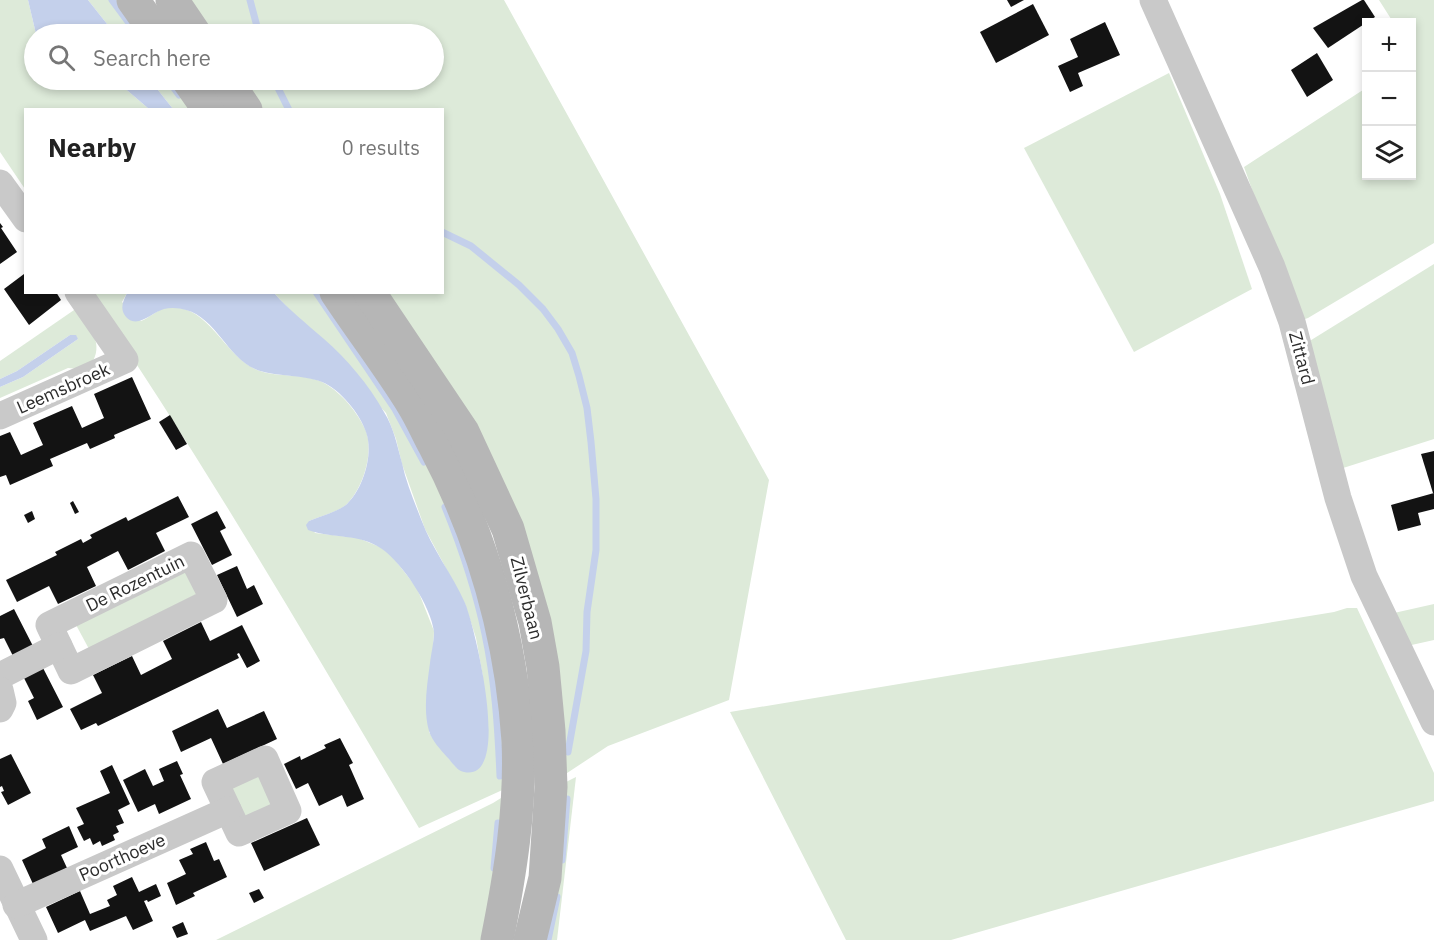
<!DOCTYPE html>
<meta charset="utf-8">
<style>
:root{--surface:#fff;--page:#f2f2f2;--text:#222;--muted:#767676;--line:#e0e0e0}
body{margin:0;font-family:"IBM Plex Sans",sans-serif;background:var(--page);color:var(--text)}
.controls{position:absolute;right:18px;top:18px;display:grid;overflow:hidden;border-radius:0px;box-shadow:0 3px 9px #0003}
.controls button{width:54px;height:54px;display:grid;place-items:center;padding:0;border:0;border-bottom:2px solid var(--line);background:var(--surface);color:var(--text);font:30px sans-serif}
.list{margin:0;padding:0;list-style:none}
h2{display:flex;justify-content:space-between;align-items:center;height:78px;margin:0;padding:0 24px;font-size:26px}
h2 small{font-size:20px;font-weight:400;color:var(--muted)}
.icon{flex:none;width:33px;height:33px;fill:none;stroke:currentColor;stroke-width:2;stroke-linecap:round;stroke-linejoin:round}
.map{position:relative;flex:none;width:1434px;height:940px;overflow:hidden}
.search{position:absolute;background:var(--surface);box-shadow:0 3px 9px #0003;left:24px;top:24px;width:420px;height:66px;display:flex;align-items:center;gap:15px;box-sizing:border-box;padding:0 21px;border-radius:33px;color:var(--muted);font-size:22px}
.panel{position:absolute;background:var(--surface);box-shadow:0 3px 9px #0003;left:24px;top:108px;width:420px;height:186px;border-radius:0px}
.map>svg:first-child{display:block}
.green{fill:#ddead9}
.water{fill:#c4d0eb}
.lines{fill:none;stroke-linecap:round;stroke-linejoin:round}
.stream{stroke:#c4d0eb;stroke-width:7}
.building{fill:#131313}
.street{stroke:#c9c9c9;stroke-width:27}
.secondary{stroke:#b6b6b6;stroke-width:33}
.labels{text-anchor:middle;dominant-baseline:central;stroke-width:6;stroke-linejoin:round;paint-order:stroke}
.street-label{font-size:18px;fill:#2c2c2c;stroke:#fff}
</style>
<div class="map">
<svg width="1434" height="940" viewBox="0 0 1434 940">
<rect width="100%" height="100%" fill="#fff"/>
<!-- green -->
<g class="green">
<polygon points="0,0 28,0 36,34 34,80 112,80 128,91 149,109 26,110 25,189 0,152"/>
<polygon points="88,0 124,0 148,34 115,34"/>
<polygon points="178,0 504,0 769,480 729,700 608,746 558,779 543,624 378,293 442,292 442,110 253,109 232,80 434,80 434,34 202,34"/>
<polygon points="1379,0 1434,0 1434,243 1308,318 1299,321 1244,167 1366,88 1366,176 1412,176 1412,59 1414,57 1412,52 1412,22 1393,22"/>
<polygon points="1169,73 1220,194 1252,289 1134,352 1024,148"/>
<polygon points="150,80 180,80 201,109 173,109"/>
<polygon points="1434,264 1434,439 1340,469 1308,342"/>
<path d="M89,293h38l-5,9 19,19c8,-3 16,-11 24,-13 41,-7 57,44 88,60 19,11 51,4 71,15 18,10 34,30 42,48 8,22 -3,57 -19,73 -9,8 -26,12 -38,17l6,12 43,5 22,9 11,8 26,33 17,43 -5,101 7,11 21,25 26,-91 -7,-39 -11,-34 -40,-75 -23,-65 -6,-25 -10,-26 -112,-120h54l70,101 84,185 27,208 -90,41c-107,-180 -212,-362 -330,-535z"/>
<path d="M77,308c10,16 27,33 16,53l-15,8 -10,-1 -68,30v-11l23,-10 55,-38 -8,-4 -53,36 -17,8v-18z"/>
<polygon points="186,569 199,593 89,649 75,623"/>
<polygon points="1434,604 1434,640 1407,646 1394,613"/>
<polygon points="1347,608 1357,608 1434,773 1434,801 951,940 846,940 730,712 1334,612"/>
<polygon points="260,775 274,804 242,819 228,789"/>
<polygon points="576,777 557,940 538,940 558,786"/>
<polygon points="509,793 490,940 216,940 493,803"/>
</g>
<!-- water -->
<g class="water">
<polygon points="28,0 88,0 115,34 36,34"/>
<polygon points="112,80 150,80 173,109 149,109 128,91"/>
<path d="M127,293h147c15,17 33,31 50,46 23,20 45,46 60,73 10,16 13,33 18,51 4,19 12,38 19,56 11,30 31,55 44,84 9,21 49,180 -1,169 -7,-1 -12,-10 -17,-15 -6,-7 -15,-16 -18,-26 -6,-21 -2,-46 1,-68 1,-9 4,-21 4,-31 -3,-26 -31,-68 -52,-83 -23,-16 -49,-10 -74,-19l-2,-5 3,-4c12,-5 28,-9 38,-17 16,-15 27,-50 19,-72 -6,-18 -26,-43 -44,-50 -21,-8 -49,-5 -67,-13 -28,-12 -39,-51 -69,-59 -6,-2 -15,-3 -22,-1 -12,3 -29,23 -40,5 -4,-8 0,-14 3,-21z"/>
<polygon points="70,335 76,335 78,339 23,377 0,387 0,379 17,371"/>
</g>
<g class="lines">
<!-- stream -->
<g class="stream">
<polyline points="112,0 137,34"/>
<polyline points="250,0 259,34"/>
<polyline points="168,80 179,95"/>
<polyline points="274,80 289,110"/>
<polyline points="442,232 471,246 519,285 543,309 558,329 572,353 579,376 587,408 591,442 596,499 596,550 587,612 586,651 568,752"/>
<polyline points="316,292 395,409 424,462"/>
<path d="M445,507c17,42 31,84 40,127 10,47 13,94 15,142"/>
<polyline points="562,860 567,799"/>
<polyline points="494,868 498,823"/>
<polyline points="548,940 557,897"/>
</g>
</g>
<!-- building -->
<g class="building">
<polygon points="1007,0 1024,0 1011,7"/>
<polygon points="1362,0 1364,0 1375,17 1328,48 1313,28"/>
<polygon points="1033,4 1049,35 996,63 980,32"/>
<polygon points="1105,22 1120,55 1078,73 1083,86 1070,92 1058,66 1078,57 1070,39"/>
<polygon points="1317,53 1333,80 1307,97 1291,70"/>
<polygon points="0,223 3,227 1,228 17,252 0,264"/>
<polygon points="24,274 26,292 56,292 61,300 29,325 4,289"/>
<polygon points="132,377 151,419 114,435 115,438 90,449 87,443 50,459 53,466 10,485 6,475 0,477 0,436 10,432 21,455 43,445 33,423 72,406 82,428 104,418 94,394"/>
<polygon points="170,415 187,444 176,450 159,422"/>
<polygon points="1434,451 1434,493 1433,493 1421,454"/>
<polygon points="1434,493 1434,509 1418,513 1421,525 1398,531 1391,505"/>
<polygon points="178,496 189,517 156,533 165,551 128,570 118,551 87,567 96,586 58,604 49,586 17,602 6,580 57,555 55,552 81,539 83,543 92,538 90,535 126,517 128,521"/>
<polygon points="73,501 79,512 75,514 70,503"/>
<polygon points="32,511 35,519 28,523 24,515"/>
<polygon points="217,511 226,528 220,531 232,555 212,565 191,524"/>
<polygon points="237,566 247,589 254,585 263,604 237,617 217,575"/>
<polygon points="14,609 35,650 15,660 4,638 0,639 0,616"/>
<polygon points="201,622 210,641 242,625 260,661 247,668 239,653 237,654 239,658 98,726 96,723 81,730 70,709 102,693 93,675 132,656 141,675 172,659 163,641"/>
<polygon points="42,666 63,707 37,720 28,701 34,698 23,676"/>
<polygon points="218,709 227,728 264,711 277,739 223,764 211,738 181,752 172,731"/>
<polygon points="340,738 353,763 349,765 364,799 347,807 342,795 319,806 308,783 296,789 284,764 300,756 301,760 326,748 324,745"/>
<polygon points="11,754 31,793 8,805 1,792 4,791 2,786 0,787 0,759"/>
<polygon points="177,761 183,774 180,775 191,799 159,814 155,804 138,812 123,780 145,769 153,786 164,781 159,769"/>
<polygon points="112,765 130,804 118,810 124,823 116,826 119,832 113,835 115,840 102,846 100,841 93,845 90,838 84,841 77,827 84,824 76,808 110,793 100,771"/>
<polygon points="307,818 320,845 264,871 251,843"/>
<polygon points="69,826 78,847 61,855 67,868 33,884 22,860 46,848 42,839"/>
<polygon points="206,842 214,861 219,859 227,877 193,893 195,896 176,905 167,883 186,874 179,860 193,854 190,849"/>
<polygon points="132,877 139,892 156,884 161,896 148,902 147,900 144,901 153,921 133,930 126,916 90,931 85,920 58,933 46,907 80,891 90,914 110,906 107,900 117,895 113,886"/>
<polygon points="259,889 264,898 254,903 249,893"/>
<polygon points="183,922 188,934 177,938 172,927"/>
</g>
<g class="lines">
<!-- street -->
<g class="street">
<polyline points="1153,0 1272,267 1292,322 1338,498 1364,576 1434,722"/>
<polyline points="0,183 26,219"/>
<polyline points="0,416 125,360 78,292"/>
<polygon points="191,555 214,600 71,671 49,625"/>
<polyline points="0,676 59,646"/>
<polyline points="0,690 3,703 0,709"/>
<polygon points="265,759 288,811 239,833 215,782"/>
<polyline points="0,869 34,940"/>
<polyline points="16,905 228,810"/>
</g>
<!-- secondary -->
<g class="secondary">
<polyline points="133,0 157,34"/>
<polyline points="172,0 195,34"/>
<polyline points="188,80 209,110"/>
<polyline points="226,80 246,110"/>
<path d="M336,292c25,38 53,74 77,113 8,13 14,27 21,40 49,93 77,191 84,296 3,67 -8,134 -21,199"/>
<polyline points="369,292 463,432 508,529 535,622 543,667 549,731 551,787 545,878 530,940"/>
</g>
</g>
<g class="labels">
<!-- street labels -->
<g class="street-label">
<text transform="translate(1302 358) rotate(75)">Zittard</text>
<text transform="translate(63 388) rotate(-24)">Leemsbroek</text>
<text transform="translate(135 583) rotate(-26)">De Rozentuin</text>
<text transform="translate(527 598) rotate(76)">Zilverbaan</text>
<text transform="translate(122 857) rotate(-24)">Poorthoeve</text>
</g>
</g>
</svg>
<div class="controls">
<button>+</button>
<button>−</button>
<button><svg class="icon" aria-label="layers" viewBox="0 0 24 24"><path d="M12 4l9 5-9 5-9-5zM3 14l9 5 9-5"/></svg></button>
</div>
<div class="search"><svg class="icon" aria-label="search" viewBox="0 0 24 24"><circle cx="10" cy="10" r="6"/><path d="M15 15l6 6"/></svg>Search here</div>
<section class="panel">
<h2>Nearby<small>0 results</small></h2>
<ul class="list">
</ul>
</section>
</div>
